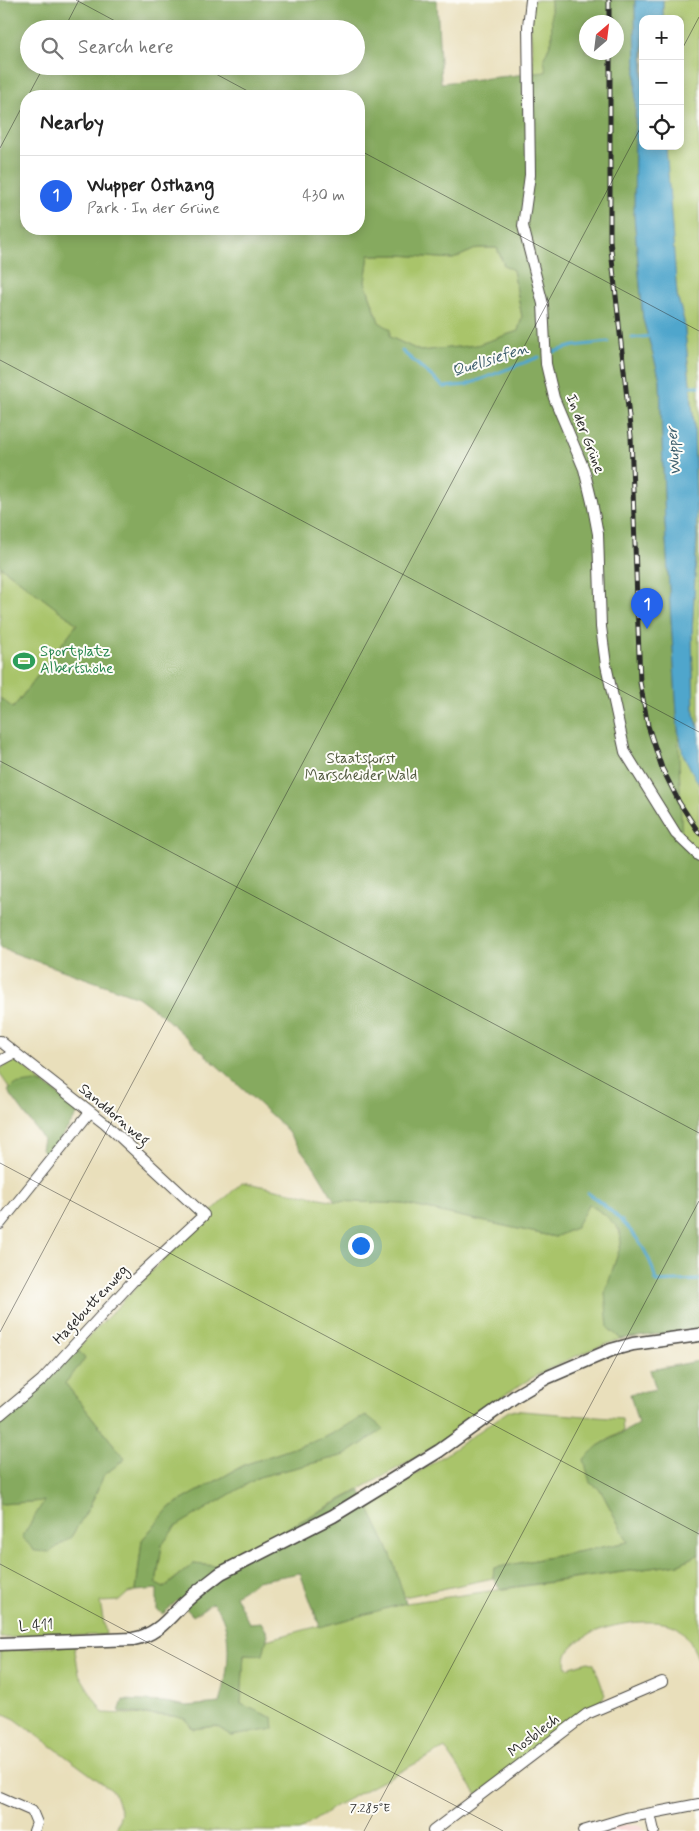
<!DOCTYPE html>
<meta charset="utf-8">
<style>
:root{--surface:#fff;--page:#f6f6f6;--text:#222;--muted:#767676;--line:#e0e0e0;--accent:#2563eb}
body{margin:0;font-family:Mynerve,sans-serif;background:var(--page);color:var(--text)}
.controls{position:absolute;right:15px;top:15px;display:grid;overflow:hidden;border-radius:10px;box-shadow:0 2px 12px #0003}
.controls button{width:45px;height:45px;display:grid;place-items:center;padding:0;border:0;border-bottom:1px solid var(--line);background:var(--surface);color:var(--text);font:25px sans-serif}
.compass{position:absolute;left:579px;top:15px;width:45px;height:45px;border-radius:50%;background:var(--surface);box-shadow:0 2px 12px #0003;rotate:28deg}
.you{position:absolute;left:360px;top:1245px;width:18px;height:18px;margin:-12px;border:4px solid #fff;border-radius:50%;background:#1a73e8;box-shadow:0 0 0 8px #1a73e833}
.badge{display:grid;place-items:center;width:32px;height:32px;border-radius:50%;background:var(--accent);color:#fff;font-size:16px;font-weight:700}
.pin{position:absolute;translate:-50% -41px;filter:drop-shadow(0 1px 2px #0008)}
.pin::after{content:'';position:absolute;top:26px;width:18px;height:15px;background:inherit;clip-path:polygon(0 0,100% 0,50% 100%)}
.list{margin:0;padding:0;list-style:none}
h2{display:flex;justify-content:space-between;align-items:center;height:65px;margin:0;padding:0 20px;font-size:21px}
h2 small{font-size:16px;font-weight:400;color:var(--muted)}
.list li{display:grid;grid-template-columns:32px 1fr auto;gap:15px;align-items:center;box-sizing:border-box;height:80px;padding:0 20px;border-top:1px solid var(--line)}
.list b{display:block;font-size:19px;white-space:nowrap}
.list p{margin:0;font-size:16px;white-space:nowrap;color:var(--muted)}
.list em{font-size:16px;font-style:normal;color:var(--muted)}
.icon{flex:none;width:28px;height:28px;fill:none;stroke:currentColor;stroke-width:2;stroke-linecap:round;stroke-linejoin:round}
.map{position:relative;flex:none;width:699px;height:1831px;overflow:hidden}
.search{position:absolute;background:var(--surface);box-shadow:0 2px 12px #0003;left:20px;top:20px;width:345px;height:55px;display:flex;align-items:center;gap:12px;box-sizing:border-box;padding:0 18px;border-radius:28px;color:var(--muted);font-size:19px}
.panel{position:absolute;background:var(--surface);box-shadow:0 2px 12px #0003;left:20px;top:90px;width:345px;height:145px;border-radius:20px}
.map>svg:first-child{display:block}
.built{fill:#f7d0ce}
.green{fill:#a9c46b;stroke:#6a784b;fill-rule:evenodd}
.forest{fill:#86aa5f;stroke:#586a45;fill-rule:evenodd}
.water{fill:#50a6cc;stroke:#3e687c}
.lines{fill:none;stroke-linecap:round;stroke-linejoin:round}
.stream{stroke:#50a6cc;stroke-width:3}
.minor-casing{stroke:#484641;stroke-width:12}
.major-casing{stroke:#484641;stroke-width:15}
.minor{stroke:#fff;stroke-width:10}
.major{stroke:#fff;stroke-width:12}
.rail-casing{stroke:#2b2b2b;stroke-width:5}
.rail{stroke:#fdfcf7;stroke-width:3;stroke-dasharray:9;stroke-linecap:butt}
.ticks{fill:none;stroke:#2b2b2b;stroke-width:1;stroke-opacity:0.45}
.labels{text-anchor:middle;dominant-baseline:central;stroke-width:4;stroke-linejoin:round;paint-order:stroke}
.street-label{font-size:15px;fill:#2b2b2b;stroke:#fdfcf7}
.leisure-label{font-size:15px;fill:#27864d;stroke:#fdfcf7;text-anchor:start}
.park-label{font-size:15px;fill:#51593e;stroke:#fdfcf7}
.water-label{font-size:16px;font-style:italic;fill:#3a5c6b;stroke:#fdfcf7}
.ticks-label{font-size:12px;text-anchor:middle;fill:#2b2b2b;stroke:#fdfcf7;stroke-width:4;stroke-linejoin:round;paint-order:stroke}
</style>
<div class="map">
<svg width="699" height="1831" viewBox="0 0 699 1831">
<rect width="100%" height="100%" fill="#fdfcf7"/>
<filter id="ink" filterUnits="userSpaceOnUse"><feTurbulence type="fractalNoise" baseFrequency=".02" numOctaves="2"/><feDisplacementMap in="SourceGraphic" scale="10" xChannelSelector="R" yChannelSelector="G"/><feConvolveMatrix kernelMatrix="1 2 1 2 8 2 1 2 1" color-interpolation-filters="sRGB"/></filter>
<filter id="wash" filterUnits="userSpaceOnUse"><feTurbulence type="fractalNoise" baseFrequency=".0096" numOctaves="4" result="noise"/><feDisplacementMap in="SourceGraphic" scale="20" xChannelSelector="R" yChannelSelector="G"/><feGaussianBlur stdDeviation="1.12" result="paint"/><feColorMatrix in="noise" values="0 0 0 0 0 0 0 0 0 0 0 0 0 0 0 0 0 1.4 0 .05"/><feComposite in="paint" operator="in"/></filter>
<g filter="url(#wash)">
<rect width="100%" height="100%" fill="#e9dfbb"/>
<!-- built -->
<polygon class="built" points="627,1824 639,1825 644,1831 601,1831"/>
<!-- green -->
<g class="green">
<path d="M528,0h23l1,40 -8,18 1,3 20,-61h80l-2,146 40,503 16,109v513l-91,57 13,11c-40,14 -78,30 -113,54 -26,17 -48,38 -74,54 -71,42 -145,80 -217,119l-24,-2 -30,24 -7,-4 6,-39 13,-18 84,-50 86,-22 39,-26 -18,-13 -43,22 -79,27 -74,42 -28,33 -6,51 -8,2 -9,8 -19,1 6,33 -106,3v-134l44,-3 27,36 19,-31 14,-31 21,-16 -60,-76 20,-24 -8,-10 105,-109 60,-58 93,19 69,3 151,33 20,-9 13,-24c15,9 36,21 33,41 -2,9 -7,18 -9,27l16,-22zM586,22h30v30h-30z"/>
<polygon points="663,0 699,0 699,728 694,714 692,634 697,538 694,425 684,321 677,295 665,162 666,146 680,146 680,19 663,19"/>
<polygon points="478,248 497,248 504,265 513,270 522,317 518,331 477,345 420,351 390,337 379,322 365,282 369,255 400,255 453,259"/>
<polygon points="0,566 77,624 13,708 0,698"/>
<polygon points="11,1062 18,1062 74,1110 47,1144 0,1074 0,1069"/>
<polygon points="510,1410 622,1419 623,1431 598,1446 600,1489 628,1542 494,1568 493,1578 404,1597 391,1555 367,1505 442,1457"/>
<path d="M699,1554v107c-5,-11 -10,-25 -21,-33 -24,-16 -122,0 -111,40l21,-6 6,2 11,31 -6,8 -24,15 -98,77 -32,-47 -108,57 -38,26h-183l5,-19 -7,-20 -99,-73 -15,-7v-61l74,-6 5,29 24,39 70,3 12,3 8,10 23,-3 16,10 14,-3 27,-15 -32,-13 3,-51 19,1 3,-15 140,-37 273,-39z"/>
</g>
<!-- forest -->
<g class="forest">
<path d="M0,0h437l4,83 105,-11 -2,-14 8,-18 -1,-40h84l1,69 -2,146 9,104 17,60 5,145 13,205 4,116 17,16v468l-78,10 -13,-11 -3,-35 16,-49 -1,-14 -15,-15 -16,-11 -14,24 -20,9 -151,-33 -69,-3 -20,-33 -32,-42 -121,-111 -24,-18 -138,-49v-250l13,10 64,-84 -77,-58zM586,22h30v30h-30zM29,29h327v37h-327zM26,96h333v133h-333zM478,248h19l7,17 9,5 9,47 -4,14 -41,14 -57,6 -30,-14v-8l-11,-7 -14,-40 4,-27h31l53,4z"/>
<polygon points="35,1082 48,1086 79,1112 48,1156 41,1149 43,1139 8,1091 14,1085"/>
<polygon points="77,1349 85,1359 65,1383 125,1459 104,1475 90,1506 71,1537 50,1552 35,1551 22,1537 44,1501 0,1504 0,1421 38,1390"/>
<polygon points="699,1361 699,1554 679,1564 500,1589 493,1578 494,1568 628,1542 600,1489 590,1483 584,1459 598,1446 638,1424 630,1394 656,1389 650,1370"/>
<path d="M366,1415l18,14 -39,26 -86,22 -84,50 -13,18 -6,39 8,4 29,-24 24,2 143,-76 31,65 15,48 -86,24 -20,-54 -43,8 -22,14 14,28 12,-1 7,12 -5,21 -19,-1 -3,50 32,14 1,11 -42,7 -16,-10 -23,3 -8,-10 -12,-3 -54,-4 4,-12 42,2 22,4 33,-3c8,-27 16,-80 -8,-100l-19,13 -15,-16 -15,14 -6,-4v-21l-21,2 6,-51 28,-33 74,-42 79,-27z"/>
</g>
<!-- water -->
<polygon class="water" points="635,0 663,0 663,19 643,19 643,146 666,146 677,295 684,321 694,425 697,538 692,634 694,714 699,728 699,785 683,754 678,729 665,524 660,379 643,319 634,215 636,69"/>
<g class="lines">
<!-- stream -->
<g class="stream">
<polyline points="632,338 651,336"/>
<polyline points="402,351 444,387 466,385 539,357"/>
<polyline points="553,352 574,346 608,342"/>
<polyline points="685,386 699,386"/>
<path d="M588,1193c32,23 61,50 68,89l43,-2"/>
</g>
</g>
</g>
<g filter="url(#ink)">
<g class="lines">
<!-- minor casing -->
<g class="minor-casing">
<g id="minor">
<polyline points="531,0 528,26 530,175 523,226 543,304 546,364 554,398 584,469 592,502 598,534 601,627 606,665 625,752 676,834 699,856"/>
<polyline points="0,1041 105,1123 204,1215 133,1281 42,1380 0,1415"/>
<polyline points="0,1061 15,1053"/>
<polyline points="0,1224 90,1112"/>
<polyline points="0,1797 32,1811 37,1823 34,1831"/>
<polyline points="650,1814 654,1831"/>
<polyline points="433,1831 587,1714 662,1682"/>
<polyline points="583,1831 626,1818 699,1804"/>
</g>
</g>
<!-- major casing -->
<g class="major-casing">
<path id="major" d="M0,1644l133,-5c24,-4 35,-20 51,-36 12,-11 24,-20 37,-30l112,-57 106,-65 78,-56 29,-17 65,-28 22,-6 66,-9"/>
</g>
<!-- minor -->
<use href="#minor" class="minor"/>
<!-- major -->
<use href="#major" class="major"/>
<!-- rail casing -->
<g class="rail-casing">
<g id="rail">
<polyline points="609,0 609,22"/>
<polyline points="610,52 610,240 631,436 640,682 648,726 662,768 679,802 699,833"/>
</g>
</g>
<!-- rail -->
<use href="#rail" class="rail"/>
</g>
</g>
<!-- ticks -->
<path class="ticks" d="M76,0l54,29M64,29l15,-29M680,53l19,-36M201,66l56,30M28,96l16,-30M0,148l26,-49M359,150l340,181M0,360l699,372M0,761l699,372M0,1163l699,371M0,1332l643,-1209M0,1564l503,267M364,1831l335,-630"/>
<!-- icons -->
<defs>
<g id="stadium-bare" transform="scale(1.725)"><path d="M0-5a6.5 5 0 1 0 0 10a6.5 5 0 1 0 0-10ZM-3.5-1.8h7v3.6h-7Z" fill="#2e9e5b" stroke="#fdfcf7" stroke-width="2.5" paint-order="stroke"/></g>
</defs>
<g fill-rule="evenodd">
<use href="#stadium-bare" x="24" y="661"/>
</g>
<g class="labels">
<!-- street labels -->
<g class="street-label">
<text transform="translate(585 434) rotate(69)">In der Grüne</text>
<text transform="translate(114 1115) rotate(40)">Sanddornweg</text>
<text transform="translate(91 1305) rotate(-47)">Hagebuttenweg</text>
<text transform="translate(36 1626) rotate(-3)">L 411</text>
<text transform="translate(534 1736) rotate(-38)">Mosblech</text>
</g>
<!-- leisure labels -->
<g class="leisure-label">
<text x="40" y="652">Sportplatz<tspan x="40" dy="17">Albertshöhe</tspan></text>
</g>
<!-- park labels -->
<g class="park-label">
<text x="361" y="759">Staatsforst<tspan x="361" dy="17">Marscheider Wald</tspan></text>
</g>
<!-- water labels -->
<g class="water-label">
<text transform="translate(490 360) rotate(-18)">Quellsiefen</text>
<text transform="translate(674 451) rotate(-95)">Wupper</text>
</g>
</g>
<g class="ticks-label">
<text x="370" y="1812">7.285°E</text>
</g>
</svg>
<div class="controls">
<button>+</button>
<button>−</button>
<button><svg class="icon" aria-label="locate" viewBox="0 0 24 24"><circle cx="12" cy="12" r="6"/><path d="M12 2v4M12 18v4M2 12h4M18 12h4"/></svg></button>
</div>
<svg class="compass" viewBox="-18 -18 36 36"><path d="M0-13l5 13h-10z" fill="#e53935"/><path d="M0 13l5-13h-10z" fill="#767676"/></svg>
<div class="you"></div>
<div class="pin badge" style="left:647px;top:629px">1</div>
<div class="search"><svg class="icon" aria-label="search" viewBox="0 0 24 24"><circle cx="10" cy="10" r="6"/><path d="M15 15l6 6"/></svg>Search here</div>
<section class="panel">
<h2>Nearby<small></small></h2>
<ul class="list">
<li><span class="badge">1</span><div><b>Wupper Osthang</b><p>Park · In der Grüne</p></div><em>430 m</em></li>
</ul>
</section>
</div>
